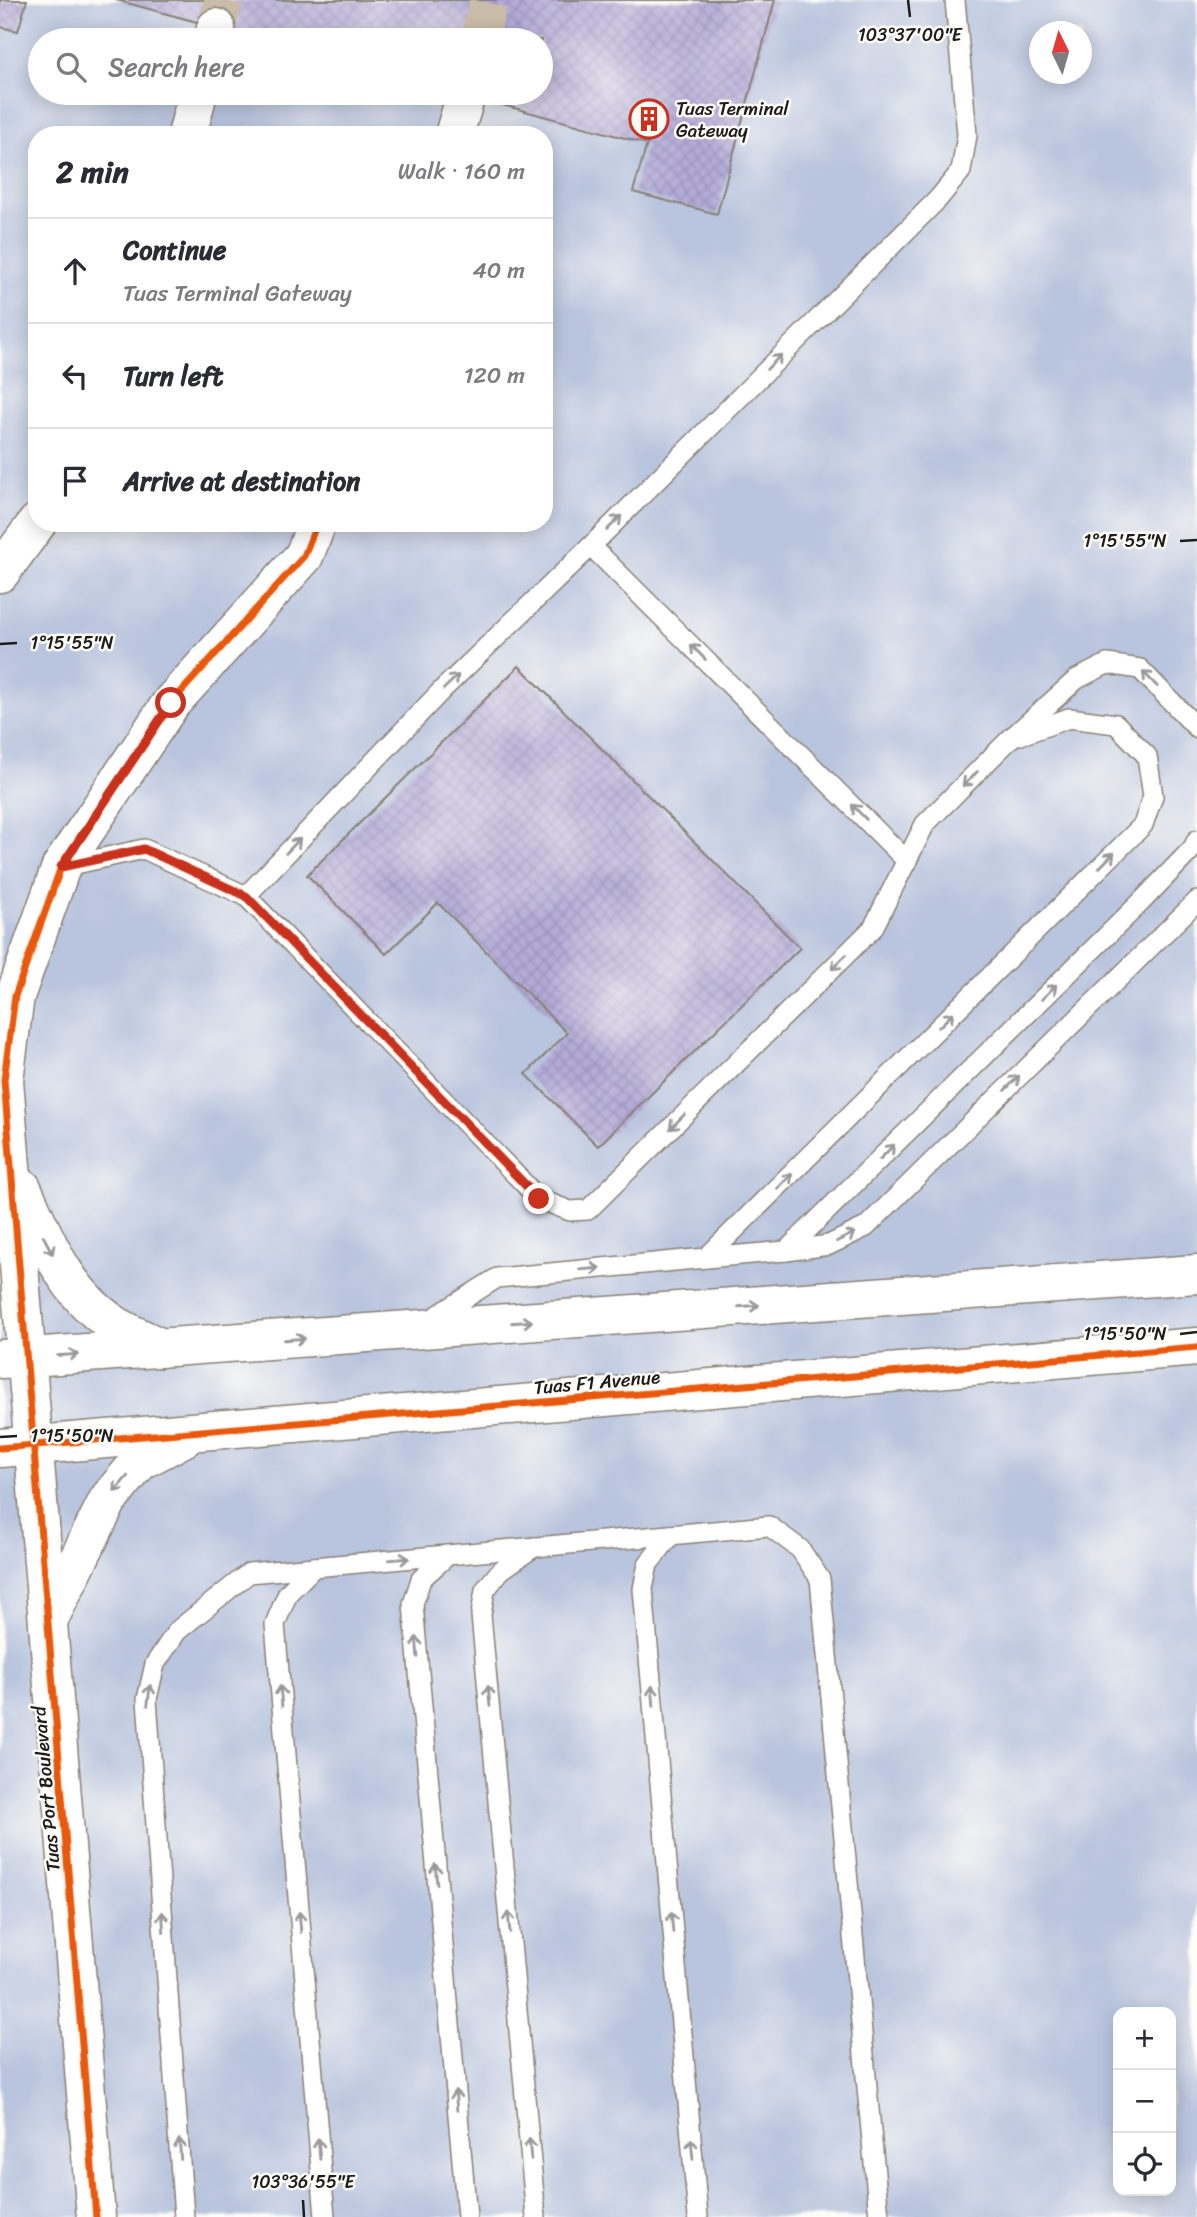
<!DOCTYPE html>
<meta charset="utf-8">
<style>
:root{--surface:#fff;--page:#f7f7f7;--text:#2b2b33;--muted:#7c7c81;--line:#e1e1e2}
body{margin:0;font-family:Sriracha,sans-serif;background:var(--page);color:var(--text)}
.controls{position:absolute;right:21px;bottom:21px;display:grid;overflow:hidden;border-radius:14px;box-shadow:0 4px 18px #0003}
.controls button{width:63px;height:63px;display:grid;place-items:center;padding:0;border:0;border-bottom:2px solid var(--line);background:var(--surface);color:var(--text);font:35px sans-serif}
.compass{position:absolute;left:1029px;top:21px;width:63px;height:63px;border-radius:50%;background:var(--surface);box-shadow:0 4px 18px #0003;rotate:355deg}
.stop{position:absolute;width:21px;height:21px;margin:-16px;border:5px solid #c8321e;border-radius:50%;background:#fff}
.stop.end{background:#c8321e;border-color:#fff;box-shadow:0 2px 7px #0008}
.list{margin:0;padding:0;list-style:none}
h2{display:flex;justify-content:space-between;align-items:center;height:91px;margin:0;padding:0 28px;font-size:30px}
h2 small{font-size:23px;font-weight:400;color:var(--muted)}
.list li{display:grid;grid-template-columns:46px 1fr auto;gap:21px;align-items:center;box-sizing:border-box;height:105px;padding:0 28px;border-top:2px solid var(--line)}
.list b{display:block;font-size:26px;white-space:nowrap}
.list p{margin:0;font-size:23px;white-space:nowrap;color:var(--muted)}
.list em{font-size:23px;font-style:normal;color:var(--muted)}
.icon{flex:none;width:38px;height:38px;fill:none;stroke:currentColor;stroke-width:2;stroke-linecap:round;stroke-linejoin:round}
.map{position:relative;flex:none;width:1197px;height:2217px;overflow:hidden}
.search{position:absolute;background:var(--surface);box-shadow:0 4px 18px #0003;left:28px;top:28px;width:525px;height:77px;display:flex;align-items:center;gap:18px;box-sizing:border-box;padding:0 24px;border-radius:38px;color:var(--muted);font-size:26px}
.panel{position:absolute;background:var(--surface);box-shadow:0 4px 18px #0003;left:28px;top:126px;width:525px;height:406px;border-radius:28px}
.map>svg:first-child{display:block}
.industrial{fill:#b9c5de;fill-rule:evenodd}
.building{fill:url(#building-cross-hatch)}
.lines{fill:none;stroke-linecap:round;stroke-linejoin:round}
.secondary-tunnel{stroke:#c9bca8;stroke-width:38;stroke-dasharray:38 19;stroke-linecap:butt}
.lane-casing{stroke:#888074;stroke-width:22}
.secondary-casing{stroke:#888074;stroke-width:41}
.lane{stroke:#fff;stroke-width:19}
.secondary{stroke:#fff;stroke-width:38}
.cycleway-casing{stroke:#fdfcf7;stroke-width:11}
.cycleway{stroke:#e8590c;stroke-width:7}
.oneway{stroke:#999}
.route{stroke:#c8321e;stroke-width:9}
.ticks{fill:none;stroke:#1c1c1c;stroke-width:2.5}
.labels{text-anchor:middle;dominant-baseline:central;stroke-width:5;stroke-linejoin:round;paint-order:stroke}
.poi-label{font-size:19px;fill:#1c1c1c;stroke:#fdfcf7;text-anchor:start}
.street-label{font-size:19px;fill:#1c1c1c;stroke:#fdfcf7}
.ticks-label{font-size:18px;text-anchor:middle;fill:#1c1c1c;stroke:#fdfcf7;stroke-width:5;stroke-linejoin:round;paint-order:stroke}
</style>
<div class="map">
<svg width="1197" height="2217" viewBox="0 0 1197 2217">
<defs>
<pattern id="building-cross-hatch" width="8" height="8" patternUnits="userSpaceOnUse" patternTransform="scale(1.75)"><rect width="8" height="8" fill="#b4acd8"/><path d="M0 0l8 8M0 8l8-8" fill="none" stroke="#9a93b9"/></pattern>
</defs>
<rect width="100%" height="100%" fill="#fdfcf7"/>
<filter id="ink" filterUnits="userSpaceOnUse"><feTurbulence type="fractalNoise" baseFrequency=".0143" numOctaves="2"/><feDisplacementMap in="SourceGraphic" scale="14" xChannelSelector="R" yChannelSelector="G"/><feConvolveMatrix kernelMatrix="1 2 1 2 8 2 1 2 1" color-interpolation-filters="sRGB"/></filter>
<filter id="wash" filterUnits="userSpaceOnUse"><feTurbulence type="fractalNoise" baseFrequency=".00686" numOctaves="4" result="noise"/><feDisplacementMap in="SourceGraphic" scale="28" xChannelSelector="R" yChannelSelector="G"/><feGaussianBlur stdDeviation="1.57" result="paint"/><feColorMatrix in="noise" values="0 0 0 0 0 0 0 0 0 0 0 0 0 0 0 0 0 1.4 0 .05"/><feComposite in="paint" operator="in"/></filter>
<g filter="url(#wash)">
<rect width="100%" height="100%" fill="#f4e4cb"/>
<!-- industrial -->
<path class="industrial" d="M0,0h1197v2217h-1197zM1040,32h42v42h-42zM40,40h501v53h-501zM37,135h507v388h-507zM1118,2012h53v179h-53z"/>
<g id="blocks">
<!-- building -->
<g class="building">
<polygon points="0,0 27,0 18,31 0,27"/>
<polygon points="116,0 775,0 717,214 633,192 647,144 462,94 541,93 541,40 263,40"/>
<polygon points="519,666 800,948 598,1146 526,1074 567,1033 438,903 386,954 307,875"/>
</g>
</g>
</g>
<g filter="url(#ink)">
<use href="#blocks" fill-opacity="0" stroke="#888074" stroke-width="2"/>
<g class="lines">
<!-- secondary-tunnel -->
<g class="secondary-tunnel">
<polyline points="216,28 224,0"/>
<polyline points="479,40 489,0"/>
</g>
<!-- lane casing -->
<g class="lane-casing">
<g id="lane">
<polyline points="591,546 907,861"/>
<polyline points="62,867 144,849 246,896 539,1199 570,1211 588,1210 873,928 925,824 1010,739 1077,679 1107,664 1140,669 1197,728"/>
<polyline points="246,896 442,690 591,546 938,199 961,171 967,135 955,0"/>
<polyline points="786,1251 1142,901 1193,848 1197,840"/>
<polyline points="706,1258 786,1251 829,1245 866,1227 1197,901"/>
<polyline points="427,1322 497,1278 706,1258 1143,825 1153,796 1147,756 1116,724 1069,718 1021,735"/>
<polyline points="671,1535 648,1564 643,1589 698,2217"/>
<polyline points="534,1547 501,1570 485,1590 481,1615 536,2217"/>
<polyline points="448,1555 421,1579 413,1604 467,2217"/>
<polyline points="184,2217 147,1699 155,1664 177,1631 249,1573 314,1567"/>
<polyline points="325,2217 275,1624 288,1593 314,1567 769,1526 800,1549 820,1579 879,2217"/>
</g>
</g>
<!-- secondary casing -->
<g class="secondary-casing">
<g id="secondary">
<polyline points="213,40 216,28"/>
<polyline points="187,135 198,93"/>
<polyline points="454,135 466,95"/>
<polyline points="0,573 37,523"/>
<path d="M22,1188c22,49 43,104 90,135 15,10 33,17 49,25"/>
<polyline points="2,1359 1197,1274"/>
<polyline points="0,1448 1197,1347"/>
<polyline points="49,1619 108,1500 140,1461 185,1437"/>
<polyline points="96,2217 4,1080 15,996 61,867 171,703 304,556 317,523"/>
</g>
</g>
<!-- lane -->
<use href="#lane" class="lane"/>
<!-- secondary -->
<use href="#secondary" class="secondary"/>
<!-- cycleway casing -->
<g class="cycleway-casing">
<g id="cycleway">
<polyline points="0,1448 1197,1347"/>
<polyline points="96,2217 4,1080 15,996 61,867 171,703 304,556 317,523"/>
</g>
</g>
<!-- cycleway -->
<use href="#cycleway" class="cycleway"/>
</g>
<!-- one-way arrows -->
<defs><path id="oneway-shaft" d="M-6 0H5M1.5-3L5.5 0L1.5 3" fill="none" stroke-width="1.6" stroke-linecap="round" stroke-linejoin="round" transform="scale(1.75)"/></defs>
<g class="oneway">
<use href="#oneway-shaft" transform="translate(774 362) rotate(-45)"/>
<use href="#oneway-shaft" transform="translate(614 523) rotate(-45)"/>
<use href="#oneway-shaft" transform="translate(698 652) rotate(-135)"/>
<use href="#oneway-shaft" transform="translate(1150 679) rotate(-134)"/>
<use href="#oneway-shaft" transform="translate(451 682) rotate(-44)"/>
<use href="#oneway-shaft" transform="translate(970 779) rotate(135)"/>
<use href="#oneway-shaft" transform="translate(859 812) rotate(-135)"/>
<use href="#oneway-shaft" transform="translate(293 846) rotate(-46)"/>
<use href="#oneway-shaft" transform="translate(1107 860) rotate(-45)"/>
<use href="#oneway-shaft" transform="translate(839 962) rotate(135)"/>
<use href="#oneway-shaft" transform="translate(1049 992) rotate(-45)"/>
<use href="#oneway-shaft" transform="translate(946 1020) rotate(-45)"/>
<use href="#oneway-shaft" transform="translate(1012 1083) rotate(-45)"/>
<use href="#oneway-shaft" transform="translate(677 1122) rotate(135)"/>
<use href="#oneway-shaft" transform="translate(887 1152) rotate(-45)"/>
<use href="#oneway-shaft" transform="translate(785 1181) rotate(-45)"/>
<use href="#oneway-shaft" transform="translate(846 1237) rotate(-26)"/>
<use href="#oneway-shaft" transform="translate(48 1245) rotate(62)"/>
<use href="#oneway-shaft" transform="translate(590 1269) rotate(-5)"/>
<use href="#oneway-shaft" transform="translate(749 1306) rotate(-4)"/>
<use href="#oneway-shaft" transform="translate(522 1322) rotate(-4)"/>
<use href="#oneway-shaft" transform="translate(295 1339) rotate(-4)"/>
<use href="#oneway-shaft" transform="translate(68 1355) rotate(-4)"/>
<use href="#oneway-shaft" transform="translate(121 1484) rotate(130)"/>
<use href="#oneway-shaft" transform="translate(399 1559) rotate(-5)"/>
<use href="#oneway-shaft" transform="translate(417 1647) rotate(-95)"/>
<use href="#oneway-shaft" transform="translate(149 1695) rotate(-83)"/>
<use href="#oneway-shaft" transform="translate(281 1696) rotate(-95)"/>
<use href="#oneway-shaft" transform="translate(489 1696) rotate(-95)"/>
<use href="#oneway-shaft" transform="translate(653 1696) rotate(-95)"/>
<use href="#oneway-shaft" transform="translate(436 1874) rotate(-95)"/>
<use href="#oneway-shaft" transform="translate(163 1922) rotate(-94)"/>
<use href="#oneway-shaft" transform="translate(300 1922) rotate(-95)"/>
<use href="#oneway-shaft" transform="translate(509 1922) rotate(-95)"/>
<use href="#oneway-shaft" transform="translate(672 1922) rotate(-95)"/>
<use href="#oneway-shaft" transform="translate(456 2100) rotate(-95)"/>
<use href="#oneway-shaft" transform="translate(180 2149) rotate(-94)"/>
<use href="#oneway-shaft" transform="translate(319 2149) rotate(-95)"/>
<use href="#oneway-shaft" transform="translate(530 2149) rotate(-95)"/>
<use href="#oneway-shaft" transform="translate(692 2149) rotate(-95)"/>
</g>
</g>
<g class="lines" filter="url(#ink)">
<!-- route -->
<polyline class="route" points="171,703 61,867 144,849 246,896 539,1199"/>
</g>
<!-- ticks -->
<path class="ticks" d="M908,0l2,17M1180,541l17,-1M0,644l17,-1M1180,1334l17,-2M0,1437l17,-1M303,2200l1,17"/>
<!-- icons -->
<defs>
<g id="building-ring" transform="scale(2.0125)"><circle r="9.5" fill="#fdfcf7" stroke="#c8321e" stroke-width="1.5"/><path d="M-4-6H4V6H1V3H-1V6H-4ZM-2.5-4.3h1.7v1.8h-1.7ZM.8-4.3h1.7v1.8H.8ZM-2.5-1h1.7V.8h-1.7ZM.8-1h1.7V.8H.8Z" fill="#c8321e"/></g>
</defs>
<g fill-rule="evenodd">
<use href="#building-ring" x="649" y="119"/>
</g>
<g class="labels">
<!-- poi labels -->
<g class="poi-label">
<text x="676" y="108">Tuas Terminal<tspan x="676" dy="22">Gateway</tspan></text>
</g>
<!-- street labels -->
<g class="street-label">
<text transform="translate(597 1382) rotate(-5)">Tuas F1 Avenue</text>
<text transform="translate(46 1789) rotate(-95)">Tuas Port Boulevard</text>
</g>
</g>
<g class="ticks-label">
<text x="910" y="41">103°37'00"E</text>
<text x="1125" y="547">1°15'55"N</text>
<text x="72" y="649">1°15'55"N</text>
<text x="1125" y="1340">1°15'50"N</text>
<text x="72" y="1442">1°15'50"N</text>
<text x="303" y="2188">103°36'55"E</text>
</g>
</svg>
<div class="controls">
<button>+</button>
<button>−</button>
<button><svg class="icon" aria-label="locate" viewBox="0 0 24 24"><circle cx="12" cy="12" r="6"/><path d="M12 2v4M12 18v4M2 12h4M18 12h4"/></svg></button>
</div>
<svg class="compass" viewBox="-18 -18 36 36"><path d="M0-13l5 13h-10z" fill="#e53935"/><path d="M0 13l5-13h-10z" fill="#7c7c81"/></svg>
<div class="stop" style="left:171px;top:703px"></div>
<div class="stop end" style="left:539px;top:1199px"></div>
<div class="search"><svg class="icon" aria-label="search" viewBox="0 0 24 24"><circle cx="10" cy="10" r="6"/><path d="M15 15l6 6"/></svg>Search here</div>
<section class="panel">
<h2>2 min<small>Walk · 160 m</small></h2>
<ul class="list">
<li><svg class="icon" aria-label="ahead" viewBox="0 0 24 24"><path d="M12 20V5M6 11l6-6 6 6"/></svg><div><b>Continue</b><p>Tuas Terminal Gateway</p></div><em>40 m</em></li>
<li><svg class="icon" aria-label="left" viewBox="0 0 24 24"><path d="M17 20v-9H6M10 6l-5 5 5 5"/></svg><div><b>Turn left</b></div><em>120 m</em></li>
<li><svg class="icon" aria-label="arrive" viewBox="0 0 24 24"><path d="M6 21V4h12l-3 4 3 4H6"/></svg><div><b>Arrive at destination</b></div></li>
</ul>
</section>
</div>
